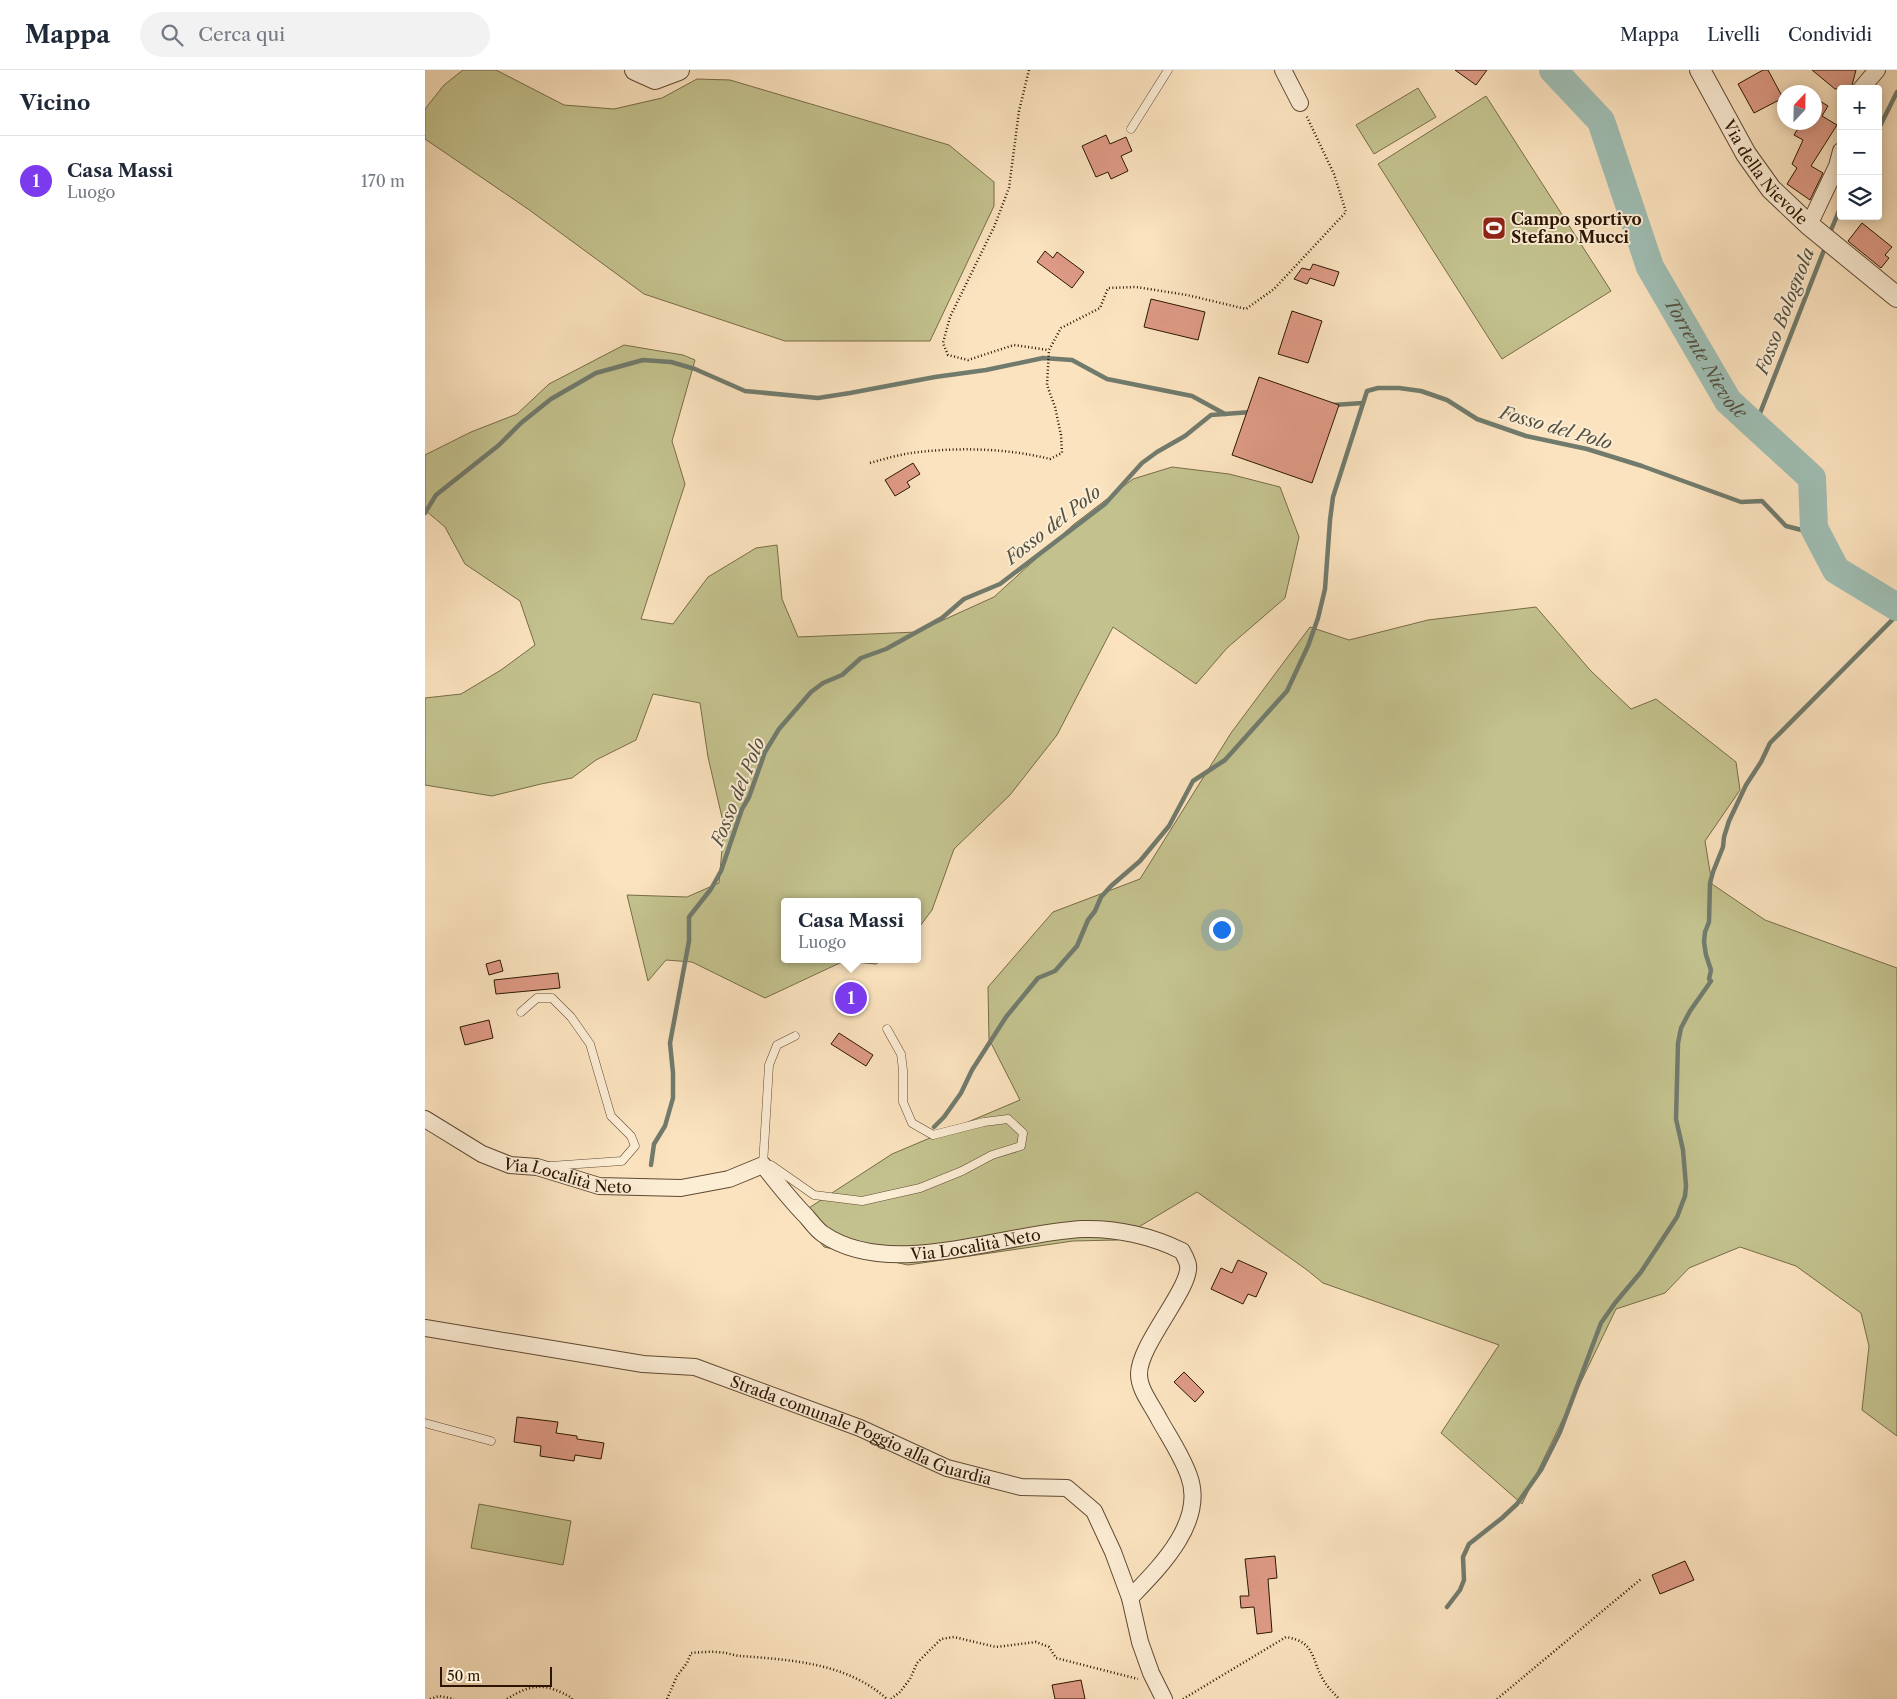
<!DOCTYPE html>
<html lang="it">
<meta charset="utf-8">
<style>
:root{--surface:#fff;--page:#f2f2f3;--text:#1f2937;--muted:#747a83;--line:#e0e1e3;--accent:#7c3aed}
body{margin:0;font-family:"Libre Caslon Text",serif;background:var(--page);color:var(--text)}
.controls{position:absolute;right:15px;top:15px;display:grid;overflow:hidden;border-radius:5px;box-shadow:0 2px 12px #0003}
.controls button{width:45px;height:45px;display:grid;place-items:center;padding:0;border:0;border-bottom:1px solid var(--line);background:var(--surface);color:var(--text);font:25px sans-serif}
.compass{position:absolute;left:1352px;top:15px;width:45px;height:45px;border-radius:50%;background:var(--surface);box-shadow:0 2px 12px #0003;rotate:22deg}
.scale{position:absolute;left:15px;bottom:12px;width:112px;box-sizing:border-box;padding-left:5px;border:2px solid #2c1603;border-top:0;font-size:14px;line-height:18px;white-space:nowrap;color:#2c1603;-webkit-text-stroke:4px #fcedd5;paint-order:stroke}
.you{position:absolute;left:796px;top:859px;width:18px;height:18px;margin:-12px;border:4px solid #fff;border-radius:50%;background:#1a73e8;box-shadow:0 0 0 8px #1a73e833}
.badge{display:grid;place-items:center;width:32px;height:32px;border-radius:50%;background:var(--accent);color:#fff;font-size:16px;font-weight:700}
.pin{position:absolute;translate:-50% -50%;border:2px solid #fff;box-shadow:0 1px 5px #0006}
.popup{position:absolute;left:356px;top:828px;width:140px;height:65px;box-sizing:border-box;display:grid;place-content:center;border-radius:5px;background:var(--surface);filter:drop-shadow(0 1px 4px #0005);font-size:16px;white-space:nowrap;color:var(--muted)}
.popup b{font-size:19px;color:var(--text)}
.popup::after{content:'';position:absolute;left:50%;top:100%;margin-left:-10px;border:10px solid transparent;border-top-color:var(--surface)}
.list{margin:0;padding:0;list-style:none}
h2{display:flex;justify-content:space-between;align-items:center;height:65px;margin:0;padding:0 20px;font-size:21px}
h2 small{font-size:16px;font-weight:400;color:var(--muted)}
.list li{display:grid;grid-template-columns:32px 1fr auto;gap:15px;align-items:center;box-sizing:border-box;height:90px;padding:0 20px;border-top:1px solid var(--line)}
.list b{display:block;font-size:19px;white-space:nowrap}
.list p{margin:0;font-size:16px;white-space:nowrap;color:var(--muted)}
.list em{font-size:16px;font-style:normal;color:var(--muted)}
.icon{flex:none;width:28px;height:28px;fill:none;stroke:currentColor;stroke-width:2;stroke-linecap:round;stroke-linejoin:round}
.map{position:relative;flex:none;width:1472px;height:1629px;overflow:hidden}
header{display:flex;align-items:center;gap:30px;box-sizing:border-box;height:70px;padding:0 25px;background:var(--surface);border-bottom:1px solid var(--line)}
header strong{font-size:24px}
nav{display:flex;gap:28px;margin-inline-start:auto;font-size:18px}
.search{width:350px;height:45px;background:var(--page);display:flex;align-items:center;gap:12px;box-sizing:border-box;padding:0 18px;border-radius:28px;color:var(--muted);font-size:19px}
main{display:flex}
aside{flex:1;background:var(--surface)}
.map>svg:first-child{display:block}
.green{fill:#c3c28e;stroke:#786c48}
.lines{fill:none;stroke-linecap:round;stroke-linejoin:round}
.stream{stroke:#717b6d;stroke-width:4.5}
.river{stroke:#9fbeb4;stroke-width:28}
.building{fill:#de9a85;stroke:#2c1603}
.service-casing{stroke:#604932;stroke-width:9}
.minor-casing{stroke:#604932;stroke-width:18}
.tertiary-casing{stroke:#604932;stroke-width:22}
.path{stroke:#2c1603;stroke-width:2.5;stroke-dasharray:1 2.5;stroke-linecap:butt}
.service{stroke:#fcedd5;stroke-width:8}
.minor{stroke:#fcedd5;stroke-width:16}
.tertiary{stroke:#fcedd5;stroke-width:20}
.labels{text-anchor:middle;dominant-baseline:central;stroke-width:4;stroke-linejoin:round;paint-order:stroke}
.street-label{font-size:16px;fill:#2c1603;stroke:#fcedd5}
.poi-label{font-size:16px;font-weight:bold;fill:#2c1603;stroke:#fcedd5;text-anchor:start}
.water-label{font-size:18px;font-style:italic;fill:#545141;stroke:#fcedd5}
</style>
<header>
<strong>Mappa</strong>
<div class="search"><svg class="icon" aria-label="search" viewBox="0 0 24 24"><circle cx="10" cy="10" r="6"/><path d="M15 15l6 6"/></svg>Cerca qui</div>
<nav><a>Mappa</a><a>Livelli</a><a>Condividi</a></nav>
</header>
<main>
<aside>
<h2>Vicino<small></small></h2>
<ul class="list">
<li><span class="badge">1</span><div><b>Casa Massi</b><p>Luogo</p></div><em>170 m</em></li>
</ul>
</aside>
<div class="map">
<svg width="1472" height="1629" viewBox="0 0 1472 1629">
<rect width="100%" height="100%" fill="#fbe3bf"/>
<filter id="stains"><feTurbulence type="fractalNoise" baseFrequency=".004" numOctaves="4"/><feColorMatrix values="0 0 0 0 .2 0 0 0 0 .09 0 0 0 0 .02 0 0 0 .5 -.17"/></filter>
<radialGradient id="worn" r=".72"><stop offset=".6" stop-color="#630" stop-opacity="0"/><stop offset="1" stop-color="#630" stop-opacity=".3"/></radialGradient>
<!-- green -->
<g class="green">
<polygon points="38,0 71,0 139,35 189,39 237,28 272,9 305,10 524,75 569,112 569,136 505,271 360,271 219,224 103,139 0,69 0,39 19,15"/>
<polygon points="993,18 1011,47 949,84 931,55"/>
<polygon points="1061,26 1186,221 1077,289 953,94"/>
<polygon points="199,275 258,285 270,290 247,371 260,414 216,549 248,554 283,507 331,478 352,475 357,529 373,567 492,562 569,527 648,455 708,409 747,397 804,404 855,417 874,467 860,528 802,578 771,614 688,557 632,665 585,725 529,779 507,840 492,860 492,832 360,832 360,889 459,889 451,894 419,891 340,928 267,892 241,890 223,911 202,825 262,827 294,813 299,756 283,687 275,633 228,624 211,670 171,690 147,708 116,714 67,726 0,715 0,628 36,624 76,600 110,575 95,531 40,494 20,457 0,440 0,385 46,362 92,344 124,314"/>
<polygon points="1111,537 1165,600 1206,639 1231,629 1311,692 1315,720 1280,771 1287,814 1340,850 1472,898 1472,1366 1437,1340 1444,1276 1436,1243 1371,1196 1315,1177 1264,1198 1240,1223 1191,1239 1097,1434 1016,1363 1074,1275 898,1213 882,1200 772,1122 692,1170 648,1171 483,1195 399,1177 373,1145 467,1084 595,1030 564,969 563,917 628,842 715,809 806,663 885,557 924,570 1003,550"/>
<polygon points="54,1434 146,1451 138,1495 46,1478"/>
</g>
<g class="lines">
<!-- stream -->
<g class="stream">
<polyline points="1453,60 1472,22"/>
<polyline points="1404,165 1416,136"/>
<polyline points="908,335 938,333"/>
<polyline points="1330,356 1401,175"/>
<polyline points="0,443 11,425 74,375 96,353 126,329 171,303 218,290 246,292 270,299 320,321 393,328 425,323 510,307 561,300 618,288 647,290 682,309 767,326 800,344"/>
<polyline points="509,1057 519,1047 536,1023 547,1000 581,947 613,908 630,901 652,876 663,850 670,841 676,827 686,816 715,791 744,756 768,711 800,690 862,621 883,576 893,548 900,519 905,450 908,427 942,321 953,318 974,318 996,321 1022,330 1052,349 1101,366 1162,379 1217,396 1316,432 1337,431 1361,456 1392,464"/>
<polyline points="226,1095 229,1074 240,1056 248,1028 248,1003 245,973 264,871 264,847 286,819 296,801 317,739 324,727 340,682 354,659 386,622 398,613 417,605 436,588 461,579 517,548 539,529 575,514 680,434 717,393 732,382 760,366 786,345 826,342"/>
<polyline points="1022,1537 1035,1520 1039,1510 1038,1487 1044,1474 1077,1448 1092,1434 1116,1400 1135,1362 1176,1253 1190,1233 1216,1202 1252,1147 1260,1126 1261,1116 1258,1080 1251,1049 1253,973 1256,958 1265,941 1286,911 1284,909 1286,900 1281,885 1279,872 1280,862 1284,852 1285,813 1288,802 1298,777 1299,767 1304,751 1321,715 1336,692 1345,673 1472,545"/>
</g>
<!-- river -->
<path class="river" id="s1" d="M1128,0l48,51 49,146 78,134 84,77 2,50 22,42 61,37"/>
</g>
<!-- building -->
<g class="building">
<polygon points="1030,0 1062,0 1051,15"/>
<polygon points="1338,0 1343,0 1358,28 1329,43 1313,14"/>
<polygon points="1387,0 1431,0 1426,19 1410,19"/>
<polygon points="1390,28 1403,36 1397,46 1412,55 1386,96 1398,103 1385,130 1362,114 1372,98 1367,94 1378,70 1369,65 1377,52 1390,52"/>
<polygon points="681,65 685,74 701,67 707,81 696,86 703,101 686,109 683,102 671,107 657,76"/>
<polygon points="1437,153 1467,177 1460,185 1464,188 1456,198 1423,171"/>
<polygon points="620,181 628,188 632,182 659,202 647,218 612,192"/>
<polygon points="888,194 914,202 909,216 885,208 882,214 869,209 877,198 885,200"/>
<polygon points="726,229 780,242 773,270 719,257"/>
<polygon points="867,241 897,251 883,293 853,284"/>
<polygon points="834,307 914,335 887,413 807,385"/>
<polygon points="488,393 495,404 482,412 485,417 470,426 460,410"/>
<polygon points="75,890 78,901 64,905 61,894"/>
<polygon points="133,903 135,918 71,924 69,910"/>
<polygon points="417,919 437,922 435,938 416,934"/>
<polygon points="64,950 68,968 40,975 35,957"/>
<polygon points="414,963 448,985 441,996 406,974"/>
<polygon points="813,1190 842,1203 831,1227 823,1224 818,1234 786,1219 796,1198 807,1203"/>
<polygon points="759,1302 779,1322 770,1332 749,1312"/>
<polygon points="92,1347 133,1352 131,1363 152,1366 152,1369 179,1373 176,1389 150,1385 149,1391 115,1386 116,1376 89,1372"/>
<polygon points="850,1486 852,1508 843,1509 847,1562 832,1564 829,1537 816,1538 815,1526 824,1526 820,1489"/>
<polygon points="1260,1491 1269,1510 1235,1524 1227,1505"/>
<polygon points="656,1610 660,1629 630,1629 627,1615"/>
</g>
<g class="lines">
<!-- service casing -->
<g class="service-casing">
<g id="service">
<polyline points="706,59 743,0"/>
<polyline points="96,942 112,928 127,928 146,947 165,974 186,1046 206,1066 210,1076 197,1091 125,1096"/>
<polyline points="370,966 352,975 344,995 338,1095 346,1095 389,1125 437,1131 495,1118 537,1101 567,1085 596,1076 598,1063 583,1049 559,1052 508,1065 487,1053 478,1032 478,1000 476,984 462,959"/>
<polyline points="0,1353 66,1371"/>
</g>
</g>
<!-- minor casing -->
<g class="minor-casing">
<g id="minor">
<polyline points="858,0 875,33"/>
<polyline points="1436,19 1452,0"/>
<polyline points="1384,155 1412,96 1416,81"/>
<path id="s2" d="M0,1049l57,35 28,11 27,2 62,19 82,2 48,-9 34,-14c14,18 28,36 44,52 5,6 10,13 16,17 68,47 183,-2 260,-5 33,-1 69,7 99,22 2,4 5,9 6,14 4,22 -49,79 -49,109 0,16 13,31 20,45 10,18 23,37 30,57 17,46 -30,92 -59,122"/>
<path id="s3" d="M0,1258l218,36 52,3 165,61 87,40 74,19 46,1 27,23 19,41 17,46 10,44 11,31 13,26"/>
</g>
</g>
<!-- tertiary casing -->
<g class="tertiary-casing">
<g id="tertiary">
<polyline points="210,0 230,9 254,0"/>
<path id="s4" d="M1275,0l46,84 25,35 38,36 88,72"/>
</g>
</g>
<!-- path -->
<g class="path">
<polyline points="604,0 594,41 584,118 569,157 525,247 518,273 523,285 543,290 589,275 623,280"/>
<path d="M445,393c14,-4 28,-8 41,-10 46,-6 95,-5 139,6l12,-6 -1,-18 -6,-28 -8,-22 2,-35 12,-22 39,-20 8,-20 28,-1 51,8 59,14 28,-20 72,-77 -12,-38 -28,-59"/>
<polyline points="5,1629 14,1626 29,1629"/>
<path d="M82,1629c25,-16 39,-16 65,-1v1"/>
<path d="M242,1629l10,-23 10,-13 4,-10c11,-1 24,-2 35,0 5,1 10,3 15,3 51,4 106,7 146,43"/>
<polyline points="466,1629 475,1622 485,1609 492,1593 516,1569 529,1567 571,1577 611,1572 624,1577 631,1588 713,1609"/>
<path d="M758,1629l103,-62c31,5 25,24 38,44 4,7 10,12 15,18"/>
<polyline points="1072,1629 1216,1509"/>
</g>
<!-- service -->
<use href="#service" class="service"/>
<!-- minor -->
<use href="#minor" class="minor"/>
<!-- tertiary -->
<use href="#tertiary" class="tertiary"/>
</g>
<!-- icons -->
<defs>
<g id="stadium-square" transform="scale(1.25)"><rect x="-9" y="-9" width="18" height="18" rx="4" fill="#8f2418" stroke="#fcedd5"/><path d="M0-5a6.5 5 0 1 0 0 10a6.5 5 0 1 0 0-10ZM-3.5-1.8h7v3.6h-7Z" fill="#fff"/></g>
</defs>
<g fill-rule="evenodd">
<use href="#stadium-square" x="1069" y="158"/>
</g>
<g class="labels">
<!-- street labels -->
<g class="street-label">
<text stroke="none"><textPath href="#s4" startOffset="122">Via della Nievole</textPath></text>
<text stroke="none"><textPath href="#s2" startOffset="156">Via Località Neto</textPath></text>
<text stroke="none"><textPath href="#s2" startOffset="605">Via Località Neto</textPath></text>
<text stroke="none"><textPath href="#s3" startOffset="451">Strada comunale Poggio alla Guardia</textPath></text>
</g>
<!-- poi labels -->
<g class="poi-label">
<text x="1086" y="149">Campo sportivo<tspan x="1086" dy="18">Stefano Mucci</tspan></text>
</g>
<!-- water labels -->
<g class="water-label">
<text transform="translate(1360 241) rotate(-69)">Fosso Bolognola</text>
<text stroke="none"><textPath href="#s1" startOffset="331">Torrente Nievole</textPath></text>
<text transform="translate(1131 358) rotate(16)">Fosso del Polo</text>
<text transform="translate(628 455) rotate(-38)">Fosso del Polo</text>
<text transform="translate(313 722) rotate(-68)">Fosso del Polo</text>
</g>
</g>
<rect width="100%" height="100%" filter="url(#stains)"/>
<rect width="100%" height="100%" fill="url(#worn)"/>
</svg>
<div class="controls">
<button>+</button>
<button>−</button>
<button><svg class="icon" aria-label="layers" viewBox="0 0 24 24"><path d="M12 4l9 5-9 5-9-5zM3 14l9 5 9-5"/></svg></button>
</div>
<svg class="compass" viewBox="-18 -18 36 36"><path d="M0-13l5 13h-10z" fill="#e53935"/><path d="M0 13l5-13h-10z" fill="#747a83"/></svg>
<div class="scale">50 m</div>
<div class="you"></div>
<div class="pin badge" style="left:426px;top:928px">1</div>
<div class="popup"><b>Casa Massi</b>Luogo</div>
</div>
</main>
